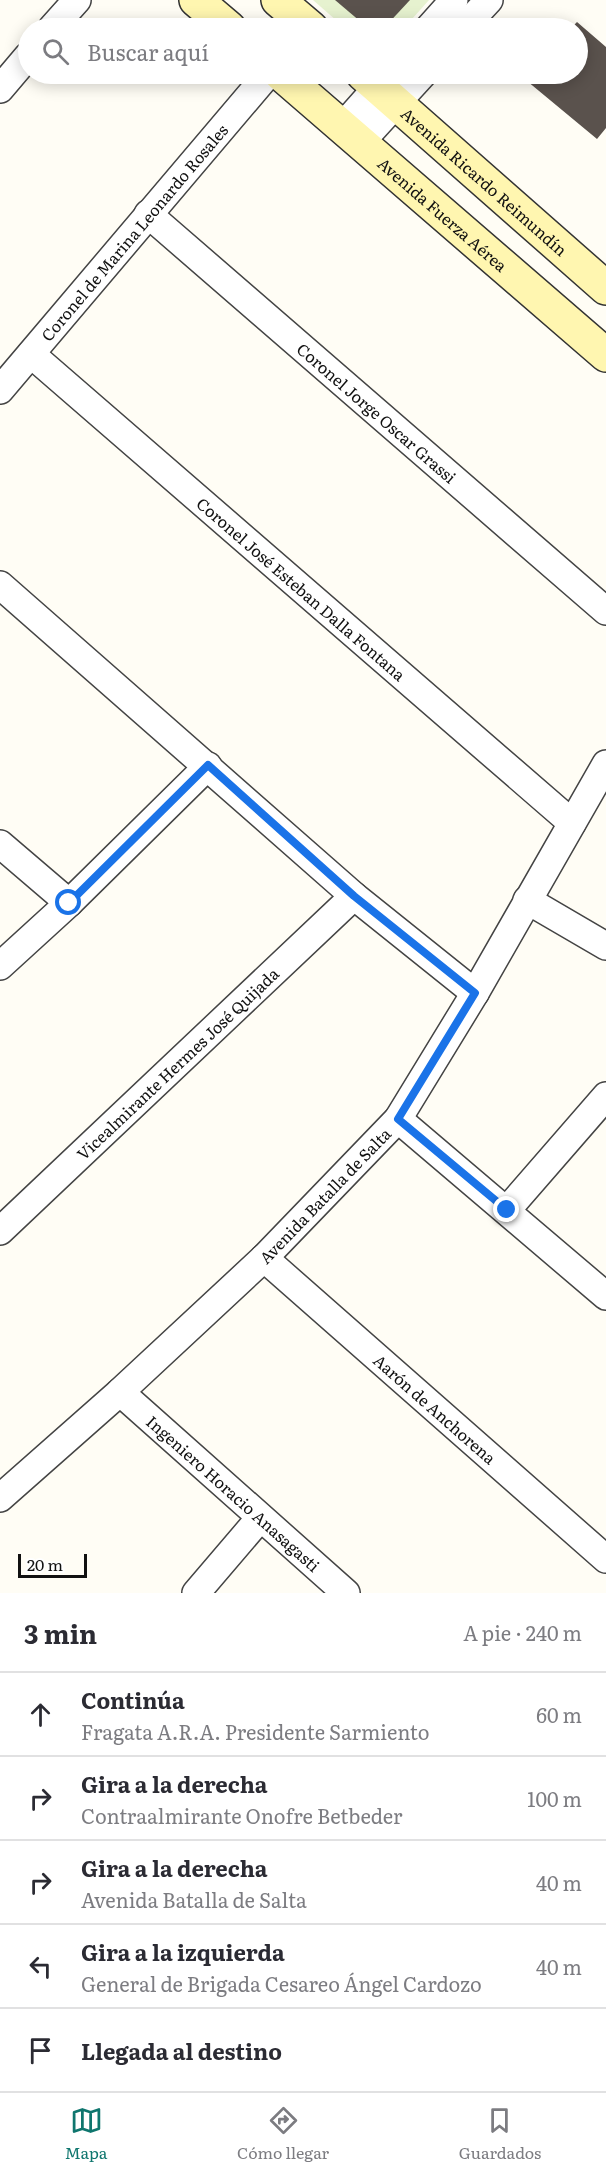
<!DOCTYPE html>
<html lang="es">
<meta charset="utf-8">
<style>
:root{--surface:#fff;--page:#f7f7f7;--text:#2b2b33;--muted:#7c7c81;--line:#e1e1e2;--accent:#0f766e}
body{margin:0;font-family:Literata,serif;background:var(--page);color:var(--text)}
.scale{position:absolute;left:18px;bottom:15px;width:69px;box-sizing:border-box;padding-left:6px;border:3px solid #111;border-top:0;font-size:16px;line-height:21px;white-space:nowrap;color:#111;-webkit-text-stroke:4px #fff;paint-order:stroke}
.stop{position:absolute;width:18px;height:18px;margin:-14px;border:4px solid #1a73e8;border-radius:50%;background:#fff}
.stop.end{background:#1a73e8;border-color:#fff;box-shadow:0 2px 6px #0008}
.list{margin:0;padding:0;list-style:none}
h2{display:flex;justify-content:space-between;align-items:center;height:78px;margin:0;padding:0 24px;font-size:26px}
h2 small{font-size:20px;font-weight:400;color:var(--muted)}
.list li{display:grid;grid-template-columns:39px 1fr auto;gap:18px;align-items:center;box-sizing:border-box;height:84px;padding:0 24px;border-top:2px solid var(--line)}
.list b{display:block;font-size:22px;white-space:nowrap}
.list p{margin:0;font-size:20px;white-space:nowrap;color:var(--muted)}
.list em{font-size:20px;font-style:normal;color:var(--muted)}
.icon{flex:none;width:33px;height:33px;fill:none;stroke:currentColor;stroke-width:2;stroke-linecap:round;stroke-linejoin:round}
.map{position:relative;flex:none;width:606px;height:1593px;overflow:hidden}
.search{position:absolute;background:var(--surface);box-shadow:0 3px 15px #0003;left:18px;right:18px;top:18px;height:66px;display:flex;align-items:center;gap:15px;box-sizing:border-box;padding:0 21px;border-radius:33px;color:var(--muted);font-size:22px}
.sheet{height:498px;background:var(--surface)}
nav{display:flex;justify-content:space-around;align-items:center;box-sizing:border-box;height:84px;border-top:2px solid var(--line);background:var(--surface);font-size:16px;color:var(--muted)}
nav a{display:grid;justify-items:center;gap:3px}
nav .on{color:var(--accent)}
.map>svg:first-child{display:block}
.pitch{fill:#e6f2cf}
.building{fill:#5a524d}
.lines{fill:none;stroke-linecap:round;stroke-linejoin:round}
.street-casing{stroke:#444;stroke-width:30}
.secondary-casing{stroke:#333;stroke-width:36}
.street{stroke:#fff;stroke-width:27}
.secondary{stroke:#fff6b0;stroke-width:33}
.route{stroke:#1a73e8;stroke-width:8}
.labels{text-anchor:middle;dominant-baseline:central;stroke-width:6;stroke-linejoin:round;paint-order:stroke}
.street-label{font-size:16px;fill:#111;stroke:#fff}
</style>
<div class="map">
<svg width="606" height="1593" viewBox="0 0 606 1593">
<rect width="100%" height="100%" fill="#fffdf5"/>
<!-- pitch -->
<polygon class="pitch" points="313,0 429,0 404,28 345,28"/>
<!-- building -->
<g class="building">
<polygon points="335,0 410,0 384,28 368,28"/>
<polygon points="577,22 606,47 606,128 597,139 527,81 534,74 578,74 578,28 571,28"/>
</g>
<g class="lines">
<!-- street casing -->
<g class="street-casing">
<g id="street">
<polyline points="52,28 77,0"/>
<polyline points="429,28 454,0"/>
<polyline points="463,28 489,0"/>
<polyline points="0,89 28,56"/>
<polyline points="342,127 389,74"/>
<polyline points="360,143 423,74"/>
<path id="s1" d="M148,214l458,397"/>
<path id="s2" d="M31,354l541,469"/>
<path id="s3" d="M0,390l268,-316"/>
<polyline points="0,585 354,896 475,993"/>
<polyline points="0,844 69,903"/>
<polyline points="527,900 606,946"/>
<polyline points="0,966 69,903 208,766"/>
<polyline points="398,1119 606,1296"/>
<polyline points="507,1210 606,1096"/>
<path id="s4" d="M0,1231l354,-335"/>
<path id="s5" d="M264,1258l342,301"/>
<path id="s6" d="M120,1392l226,201"/>
<path id="s7" d="M0,1498l120,-106 144,-134 134,-139 77,-126 131,-229"/>
<polyline points="196,1593 260,1518"/>
</g>
</g>
<!-- secondary casing -->
<g class="secondary-casing">
<g id="secondary">
<polyline points="196,0 229,28"/>
<polyline points="278,0 311,28"/>
<path id="s8" d="M281,74l325,281"/>
<path id="s9" d="M363,74l243,214"/>
</g>
</g>
<!-- street -->
<use href="#street" class="street"/>
<!-- secondary -->
<use href="#secondary" class="secondary"/>
</g>
<g class="lines">
<!-- route -->
<polyline class="route" points="69,903 208,765 354,896 475,993 398,1119 507,1210"/>
</g>
<g class="labels">
<!-- street labels -->
<g class="street-label">
<text stroke="none"><textPath href="#s9" startOffset="162">Avenida Ricardo Reimundín</textPath></text>
<text stroke="none"><textPath href="#s8" startOffset="214">Avenida Fuerza Aérea</textPath></text>
<text stroke="none"><textPath href="#s3" startOffset="207">Coronel de Marina Leonardo Rosales</textPath></text>
<text stroke="none"><textPath href="#s1" startOffset="303">Coronel Jorge Oscar Grassi</textPath></text>
<text stroke="none"><textPath href="#s2" startOffset="358">Coronel José Esteban Dalla Fontana</textPath></text>
<text stroke="none"><textPath href="#s4" startOffset="244">Vicealmirante Hermes José Quijada</textPath></text>
<text stroke="none"><textPath href="#s7" startOffset="444">Avenida Batalla de Salta</textPath></text>
<text stroke="none"><textPath href="#s5" startOffset="228">Aarón de Anchorena</textPath></text>
<text stroke="none"><textPath href="#s6" startOffset="152">Ingeniero Horacio Anasagasti</textPath></text>
</g>
</g>
</svg>
<div class="scale">20 m</div>
<div class="stop" style="left:69px;top:903px"></div>
<div class="stop end" style="left:507px;top:1210px"></div>
<div class="search"><svg class="icon" aria-label="search" viewBox="0 0 24 24"><circle cx="10" cy="10" r="6"/><path d="M15 15l6 6"/></svg>Buscar aquí</div>
</div>
<section class="sheet">
<h2>3 min<small>A pie · 240 m</small></h2>
<ul class="list">
<li><svg class="icon" aria-label="ahead" viewBox="0 0 24 24"><path d="M12 20V5M6 11l6-6 6 6"/></svg><div><b>Continúa</b><p>Fragata A.R.A. Presidente Sarmiento</p></div><em>60 m</em></li>
<li><svg class="icon" aria-label="right" viewBox="0 0 24 24"><path d="M7 20v-9h11M14 6l5 5-5 5"/></svg><div><b>Gira a la derecha</b><p>Contraalmirante Onofre Betbeder</p></div><em>100 m</em></li>
<li><svg class="icon" aria-label="right" viewBox="0 0 24 24"><path d="M7 20v-9h11M14 6l5 5-5 5"/></svg><div><b>Gira a la derecha</b><p>Avenida Batalla de Salta</p></div><em>40 m</em></li>
<li><svg class="icon" aria-label="left" viewBox="0 0 24 24"><path d="M17 20v-9H6M10 6l-5 5 5 5"/></svg><div><b>Gira a la izquierda</b><p>General de Brigada Cesareo Ángel Cardozo</p></div><em>40 m</em></li>
<li><svg class="icon" aria-label="arrive" viewBox="0 0 24 24"><path d="M6 21V4h12l-3 4 3 4H6"/></svg><div><b>Llegada al destino</b></div></li>
</ul>
</section>
<nav>
<a class="on"><svg class="icon" aria-label="map" viewBox="0 0 24 24"><path d="M3 6l6-2 6 2 6-2v14l-6 2-6-2-6 2zM9 4v14M15 6v14"/></svg>Mapa</a>
<a><svg class="icon" aria-label="directions" viewBox="0 0 24 24"><path d="M12 3l9 9-9 9-9-9zM9 14v-3h6M13 9l2 2-2 2"/></svg>Cómo llegar</a>
<a><svg class="icon" aria-label="saved" viewBox="0 0 24 24"><path d="M7 4h10v16l-5-4-5 4z"/></svg>Guardados</a>
</nav>
